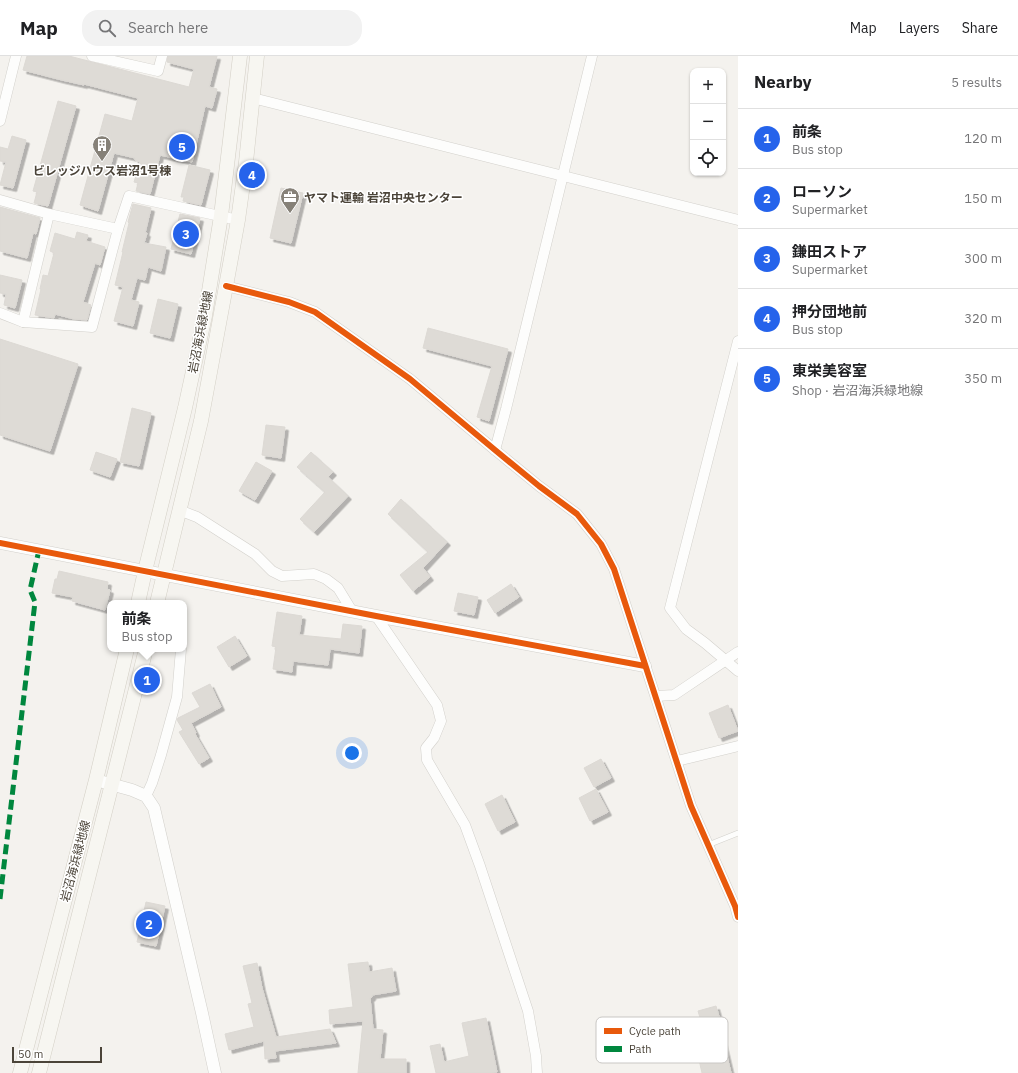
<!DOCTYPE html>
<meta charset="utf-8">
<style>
:root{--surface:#fff;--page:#f2f2f2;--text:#202124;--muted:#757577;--line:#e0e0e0;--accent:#2563eb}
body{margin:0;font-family:"IBM Plex Sans","Noto Sans JP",sans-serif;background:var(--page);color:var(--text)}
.controls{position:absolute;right:12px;top:12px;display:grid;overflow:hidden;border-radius:8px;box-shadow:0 1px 3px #0004}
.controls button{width:36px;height:36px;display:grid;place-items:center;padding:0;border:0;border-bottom:1px solid var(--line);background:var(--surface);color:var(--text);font:20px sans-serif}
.scale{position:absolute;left:12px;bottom:10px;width:90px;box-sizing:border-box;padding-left:4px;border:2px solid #4b4439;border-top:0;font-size:11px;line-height:14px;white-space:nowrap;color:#4b4439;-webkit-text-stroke:3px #fff;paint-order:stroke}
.you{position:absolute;left:352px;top:697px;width:14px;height:14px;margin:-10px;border:3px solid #fff;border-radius:50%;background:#1a73e8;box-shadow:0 0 0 6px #1a73e833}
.badge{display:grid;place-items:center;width:26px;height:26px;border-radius:50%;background:var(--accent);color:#fff;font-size:13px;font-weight:700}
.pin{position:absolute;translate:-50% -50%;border:2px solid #fff;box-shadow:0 1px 4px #0006}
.popup{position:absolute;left:107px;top:544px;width:80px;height:52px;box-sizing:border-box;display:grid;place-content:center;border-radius:8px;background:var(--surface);filter:drop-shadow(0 1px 3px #0005);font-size:13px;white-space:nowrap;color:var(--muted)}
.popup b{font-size:15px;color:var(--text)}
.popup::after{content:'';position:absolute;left:50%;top:100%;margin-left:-8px;border:8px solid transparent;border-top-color:var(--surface)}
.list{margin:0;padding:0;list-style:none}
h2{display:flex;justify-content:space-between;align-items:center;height:52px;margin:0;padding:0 16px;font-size:17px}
h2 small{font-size:13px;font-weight:400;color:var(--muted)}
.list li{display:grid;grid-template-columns:26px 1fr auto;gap:12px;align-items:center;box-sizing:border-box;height:60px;padding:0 16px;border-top:1px solid var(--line)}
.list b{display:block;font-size:15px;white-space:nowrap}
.list p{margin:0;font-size:13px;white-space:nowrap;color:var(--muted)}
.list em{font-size:13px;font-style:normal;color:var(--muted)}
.icon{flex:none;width:22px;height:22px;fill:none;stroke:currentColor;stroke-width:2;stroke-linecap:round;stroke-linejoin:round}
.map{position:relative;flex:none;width:738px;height:1017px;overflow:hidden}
header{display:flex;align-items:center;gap:24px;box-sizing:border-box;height:56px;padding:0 20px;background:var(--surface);border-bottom:1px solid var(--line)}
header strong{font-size:19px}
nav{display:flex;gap:22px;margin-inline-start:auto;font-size:14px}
.search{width:280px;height:36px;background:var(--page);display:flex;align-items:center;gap:10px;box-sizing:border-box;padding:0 14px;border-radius:16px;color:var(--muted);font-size:15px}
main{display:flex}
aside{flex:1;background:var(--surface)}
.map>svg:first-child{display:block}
.building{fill:#dedbd6;stroke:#dcd9d4;filter:url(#shadow)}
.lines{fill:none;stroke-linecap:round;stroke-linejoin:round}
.service-casing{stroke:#d2d0cb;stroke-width:6}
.minor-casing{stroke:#d2d0cb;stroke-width:11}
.tertiary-casing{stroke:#d2d0cb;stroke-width:13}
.secondary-casing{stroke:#d3cfc5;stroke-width:15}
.service{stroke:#fdfdfc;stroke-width:5}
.minor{stroke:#fdfdfc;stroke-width:10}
.tertiary{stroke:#fdfdfc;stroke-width:12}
.secondary{stroke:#f7f6f1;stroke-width:14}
.quiet{stroke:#00873e;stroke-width:5;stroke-dasharray:10 5;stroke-linecap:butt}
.cycleway-casing{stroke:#fff;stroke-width:8}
.cycleway{stroke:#e8590c;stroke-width:6}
.labels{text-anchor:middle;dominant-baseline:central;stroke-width:3;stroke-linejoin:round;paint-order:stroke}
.poi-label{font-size:12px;font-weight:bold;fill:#4b4439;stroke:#fff}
.street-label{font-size:12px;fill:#4b4439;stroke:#fff}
.key{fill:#fff;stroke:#c9c7c4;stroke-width:1}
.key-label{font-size:11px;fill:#4b4439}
</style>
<header>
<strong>Map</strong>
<div class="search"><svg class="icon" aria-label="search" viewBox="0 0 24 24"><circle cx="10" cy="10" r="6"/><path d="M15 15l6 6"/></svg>Search here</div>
<nav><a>Map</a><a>Layers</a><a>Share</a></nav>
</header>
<main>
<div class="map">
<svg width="738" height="1017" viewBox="0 0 738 1017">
<defs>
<filter id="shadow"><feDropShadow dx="3.5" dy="3.5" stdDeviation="0" flood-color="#0004"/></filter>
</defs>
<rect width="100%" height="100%" fill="#f4f2ee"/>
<!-- building -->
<g class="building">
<polygon points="27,0 69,0 189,31 194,13 167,6 168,0 217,0 209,31 217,33 212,52 205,50 192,106 160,99 150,138 136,135 138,127 134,126 140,106 135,104 135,102 114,97 98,155 80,149 105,58 132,65 138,42 84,28 84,29 62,24 23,14"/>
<polygon points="58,45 76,50 48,150 34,147 37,136 33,135"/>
<polygon points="12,80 26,84 13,132 0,129 6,106 0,105 0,91 8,93"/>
<polygon points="189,109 210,114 201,149 183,145 184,141 181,141"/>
<polygon points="281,132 303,137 291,187 270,182"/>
<polygon points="133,148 151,152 145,177 147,177 144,187 166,191 161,215 148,211 145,224 137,222 131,244 139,246 133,270 114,265 123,231 115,229 123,196 122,196 129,167 128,166"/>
<polygon points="0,151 40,162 36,178 33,177 27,202 0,195"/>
<polygon points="180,158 200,162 191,198 171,193"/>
<polygon points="77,176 88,179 86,185 105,191 100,209 95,207 83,246 91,249 87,264 74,263 55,258 54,262 35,259 41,233 40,233 43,219 48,220 54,197 50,195 55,177 75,183"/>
<polygon points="0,219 22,224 15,252 4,249 6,238 0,237"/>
<polygon points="158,243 178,248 170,282 150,277"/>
<polygon points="428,272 508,293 489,365 477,361 492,310 423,292"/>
<polygon points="0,283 78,308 50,395 0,379"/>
<polygon points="132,352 151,357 139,410 120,406"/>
<polygon points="266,369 285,371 281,402 262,399"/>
<polygon points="96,396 117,403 110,421 90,414"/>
<polygon points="311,396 333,416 328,421 348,440 314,476 300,463 325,436 297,411"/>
<polygon points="256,406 272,415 255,444 239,435"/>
<polygon points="401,443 447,486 423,512 430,521 413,535 400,519 428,496 388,458"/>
<polygon points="59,515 108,526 107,533 110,534 105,554 72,545 73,541 52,537 55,523 57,523"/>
<polygon points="511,528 519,541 495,557 487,544"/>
<polygon points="458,537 478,541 474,559 454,555"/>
<polygon points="277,556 302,560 299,579 341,583 343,568 362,570 359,597 330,593 328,609 293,605 292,616 273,613 276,591 272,590"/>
<polygon points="235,580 247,600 229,611 217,591"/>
<polygon points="210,628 221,651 191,667 196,677 195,678 209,702 199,708 179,676 183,674 177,664 178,662 200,651 192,637"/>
<polygon points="728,649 738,675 719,682 709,657"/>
<polygon points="601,703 611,722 594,731 584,712"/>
<polygon points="596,733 608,756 590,765 579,742"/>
<polygon points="502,739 515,766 498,775 485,748"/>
<polygon points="146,846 165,850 156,890 137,886"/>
<polygon points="368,906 369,916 392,912 396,935 372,939 372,941 370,942 373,973 383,974 380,1003 406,1003 406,1017 358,1017 363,965 330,968 329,954 353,951 348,908"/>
<polygon points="257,907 262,932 276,981 330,973 336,987 275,995 276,1002 265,1003 264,985 229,994 225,978 254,971 248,948 252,947 243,910"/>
<polygon points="716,950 723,974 721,975 731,1017 702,1017 697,995 709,992 698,955"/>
<polygon points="486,962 497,1016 491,1017 436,1017 430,990 440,988 444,1006 469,1000 462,967"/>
</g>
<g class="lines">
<!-- service casing -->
<g class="service-casing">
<polyline id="service" points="708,789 738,777"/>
</g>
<!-- minor casing -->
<g class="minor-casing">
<g id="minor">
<polyline points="92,0 158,15 162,0"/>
<polyline points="253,42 738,164"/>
<polyline points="0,65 16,0"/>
<polyline points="0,144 49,158"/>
<polyline points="226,230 289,246 315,256 410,323 495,394 539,430 577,458 601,488 614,513 691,750 735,850 738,861"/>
<polyline points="0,257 23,266 92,271 118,173 129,140 238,164"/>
<polyline points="23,266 49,158 118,173"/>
<polyline points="738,285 670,552 686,573 705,587 738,615"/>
<polyline points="495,394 506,353 592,0"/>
<polyline points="179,454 197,461 255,498 272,515 282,520 314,518 326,523 338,532 352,555"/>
<polyline points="376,560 437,649 441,665 434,682 426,692 427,704 465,769 480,810 528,955 536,1000 537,1017"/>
<polyline points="656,640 674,639 738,596"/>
<polyline points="677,705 738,690"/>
<polyline points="146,740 152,727 161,699 177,641 181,593"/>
</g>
</g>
<!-- tertiary casing -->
<g class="tertiary-casing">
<g id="tertiary">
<polyline points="0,487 376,560 645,610"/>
<polyline points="96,724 132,734 146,740 154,752 202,957 215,1017"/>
</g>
</g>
<!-- secondary casing -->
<g class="secondary-casing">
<g id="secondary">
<polyline points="138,547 145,515 185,352 205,260 221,160 240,0"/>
<polyline points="157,547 201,365 226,230 238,164 246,106 257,0"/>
<polyline points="20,1017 96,724 127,593"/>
<polyline points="39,1017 146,593"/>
</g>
</g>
<!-- service -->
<use href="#service" class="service"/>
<!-- minor -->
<use href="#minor" class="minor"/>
<!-- tertiary -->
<use href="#tertiary" class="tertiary"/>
<!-- secondary -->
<use href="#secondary" class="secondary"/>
<!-- quiet -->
<polyline class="quiet" points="0,843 35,546 30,534 39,494"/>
<!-- cycleway casing -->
<g class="cycleway-casing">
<g id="cycleway">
<polyline points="226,230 289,246 315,256 410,323 495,394 539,430 577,458 601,488 614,513 691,750 735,850 738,861"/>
<polyline points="0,487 376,560 645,610"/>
</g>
</g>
<!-- cycleway -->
<use href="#cycleway" class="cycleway"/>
</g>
<!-- icons -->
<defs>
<g id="building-pin" transform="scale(1)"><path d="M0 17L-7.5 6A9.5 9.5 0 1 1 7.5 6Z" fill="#868178" stroke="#fff"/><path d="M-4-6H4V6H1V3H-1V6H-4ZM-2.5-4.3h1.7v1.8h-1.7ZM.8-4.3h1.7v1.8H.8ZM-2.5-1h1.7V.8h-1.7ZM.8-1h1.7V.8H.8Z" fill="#fff"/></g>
<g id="office-pin" transform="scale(1)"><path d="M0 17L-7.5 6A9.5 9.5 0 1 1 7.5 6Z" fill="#868178" stroke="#fff"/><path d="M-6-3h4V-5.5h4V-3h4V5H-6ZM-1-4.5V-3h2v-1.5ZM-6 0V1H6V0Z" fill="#fff"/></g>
</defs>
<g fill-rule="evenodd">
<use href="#building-pin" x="102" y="89"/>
<use href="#office-pin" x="290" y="141"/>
</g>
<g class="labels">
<!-- poi labels -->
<g class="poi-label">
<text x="102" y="114">ビレッジハウス岩沼1号棟</text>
<text x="304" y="141" text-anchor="start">ヤマト運輸 岩沼中央センター</text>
</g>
<!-- street labels -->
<g class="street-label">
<text transform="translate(200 276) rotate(-79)">岩沼海浜緑地線</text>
<text transform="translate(75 805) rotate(-75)">岩沼海浜緑地線</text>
</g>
</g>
<!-- legend -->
<rect x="596" y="961" width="132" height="46" rx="6" class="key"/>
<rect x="604" y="972" width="18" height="6" fill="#e8590c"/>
<rect x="604" y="990" width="18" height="6" fill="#00873e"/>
<g class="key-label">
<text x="629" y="979">Cycle path</text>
<text x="629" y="997">Path</text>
</g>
</svg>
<div class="controls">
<button>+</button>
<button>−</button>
<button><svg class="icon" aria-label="locate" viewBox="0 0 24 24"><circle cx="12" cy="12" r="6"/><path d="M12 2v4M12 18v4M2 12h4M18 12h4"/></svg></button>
</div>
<div class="scale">50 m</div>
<div class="you"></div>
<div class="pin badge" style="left:147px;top:624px">1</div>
<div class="popup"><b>前条</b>Bus stop</div>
<div class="pin badge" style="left:149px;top:868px">2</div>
<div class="pin badge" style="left:186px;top:178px">3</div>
<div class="pin badge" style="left:252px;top:119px">4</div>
<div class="pin badge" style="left:182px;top:91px">5</div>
</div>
<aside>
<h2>Nearby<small>5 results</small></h2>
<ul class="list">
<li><span class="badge">1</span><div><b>前条</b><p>Bus stop</p></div><em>120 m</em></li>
<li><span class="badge">2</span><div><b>ローソン</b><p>Supermarket</p></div><em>150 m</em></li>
<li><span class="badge">3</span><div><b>鎌田ストア</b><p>Supermarket</p></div><em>300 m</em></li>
<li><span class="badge">4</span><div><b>押分団地前</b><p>Bus stop</p></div><em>320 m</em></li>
<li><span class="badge">5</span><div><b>東栄美容室</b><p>Shop · 岩沼海浜緑地線</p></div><em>350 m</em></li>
</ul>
</aside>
</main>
